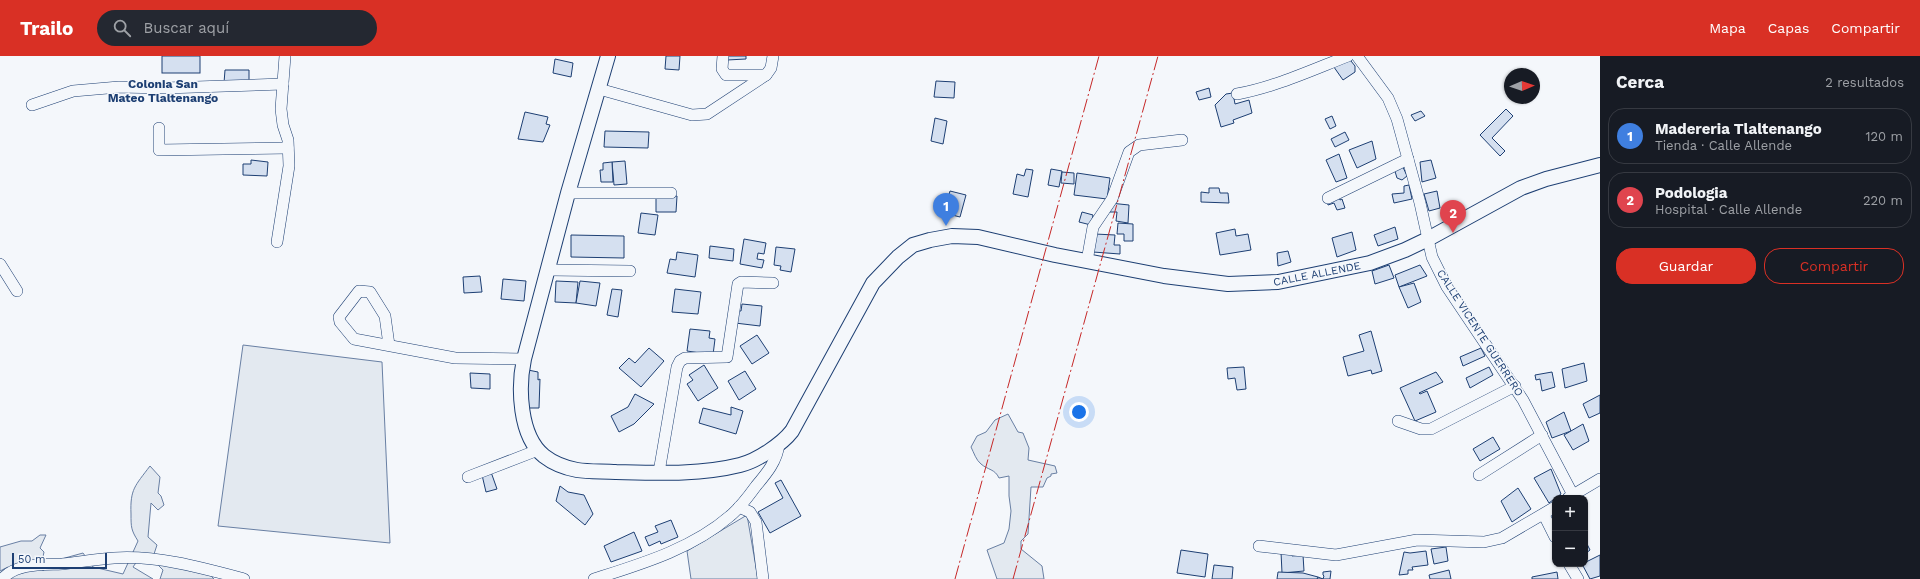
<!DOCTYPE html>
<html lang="es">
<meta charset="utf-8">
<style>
:root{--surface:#171b24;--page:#242831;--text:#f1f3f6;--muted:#9ea1a6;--line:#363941;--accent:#d93025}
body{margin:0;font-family:"Work Sans",sans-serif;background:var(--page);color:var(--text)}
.controls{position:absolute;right:12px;bottom:12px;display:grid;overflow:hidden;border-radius:8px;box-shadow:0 1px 3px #0004}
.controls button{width:36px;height:36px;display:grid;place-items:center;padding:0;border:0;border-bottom:1px solid var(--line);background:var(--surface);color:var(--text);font:20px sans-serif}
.compass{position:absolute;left:1504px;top:12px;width:36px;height:36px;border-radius:50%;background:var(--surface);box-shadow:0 1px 3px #0004;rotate:88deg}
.scale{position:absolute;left:12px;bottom:10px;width:95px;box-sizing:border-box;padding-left:4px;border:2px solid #1d3f73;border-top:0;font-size:11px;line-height:14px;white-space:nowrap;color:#1d3f73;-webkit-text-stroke:3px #f4f7fb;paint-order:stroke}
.you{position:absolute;left:1079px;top:356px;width:14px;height:14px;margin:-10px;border:3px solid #fff;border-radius:50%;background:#1a73e8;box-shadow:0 0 0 6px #1a73e833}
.badge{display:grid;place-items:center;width:26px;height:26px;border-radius:50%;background:var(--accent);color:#fff;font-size:13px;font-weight:700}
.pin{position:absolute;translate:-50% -33px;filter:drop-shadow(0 1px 2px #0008)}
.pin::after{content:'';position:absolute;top:21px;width:14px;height:12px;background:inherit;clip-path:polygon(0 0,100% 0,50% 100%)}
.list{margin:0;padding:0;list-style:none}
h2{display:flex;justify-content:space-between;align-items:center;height:52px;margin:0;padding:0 16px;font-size:17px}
h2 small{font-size:13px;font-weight:400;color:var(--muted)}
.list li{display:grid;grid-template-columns:26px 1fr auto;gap:12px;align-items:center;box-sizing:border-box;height:56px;margin:0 8px 8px;padding:0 8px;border:1px solid var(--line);border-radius:16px}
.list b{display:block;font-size:15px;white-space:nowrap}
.list p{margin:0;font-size:13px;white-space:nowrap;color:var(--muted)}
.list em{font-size:13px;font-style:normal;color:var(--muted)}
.actions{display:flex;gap:8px;padding:12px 16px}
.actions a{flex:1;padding:9px 0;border:1px solid var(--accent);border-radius:16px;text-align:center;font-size:14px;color:var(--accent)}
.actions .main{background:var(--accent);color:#fff}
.icon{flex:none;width:22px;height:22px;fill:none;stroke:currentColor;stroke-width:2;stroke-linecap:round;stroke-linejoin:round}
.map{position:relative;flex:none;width:1600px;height:523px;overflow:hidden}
header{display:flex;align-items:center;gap:24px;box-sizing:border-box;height:56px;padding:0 20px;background:var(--accent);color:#fff}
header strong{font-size:19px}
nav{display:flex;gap:22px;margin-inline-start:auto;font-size:14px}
.search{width:280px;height:36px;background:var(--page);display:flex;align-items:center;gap:10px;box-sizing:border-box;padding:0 14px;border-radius:22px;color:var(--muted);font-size:15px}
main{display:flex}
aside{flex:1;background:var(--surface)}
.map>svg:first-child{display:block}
.green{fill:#e3e9f0;stroke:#687fa3}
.building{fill:#d5e0f0;stroke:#1d3f73}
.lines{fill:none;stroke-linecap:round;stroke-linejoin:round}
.minor-casing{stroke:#1d3f73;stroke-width:12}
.tertiary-casing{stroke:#1d3f73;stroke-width:16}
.minor{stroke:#f4f7fb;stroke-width:11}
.tertiary{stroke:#f4f7fb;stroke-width:14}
.power{stroke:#c62828;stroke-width:1;stroke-dasharray:14 3 2 3;stroke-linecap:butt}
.labels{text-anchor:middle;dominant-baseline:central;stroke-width:3;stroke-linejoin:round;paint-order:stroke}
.street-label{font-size:11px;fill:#1d3f73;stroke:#f4f7fb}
.neighbourhood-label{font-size:12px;font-weight:bold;fill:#1d3f73;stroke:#f4f7fb}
</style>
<header>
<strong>Trailo</strong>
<div class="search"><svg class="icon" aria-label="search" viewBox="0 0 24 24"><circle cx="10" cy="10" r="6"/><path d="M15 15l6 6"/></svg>Buscar aquí</div>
<nav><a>Mapa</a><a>Capas</a><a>Compartir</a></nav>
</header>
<main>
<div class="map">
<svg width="1600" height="523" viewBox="0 0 1600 523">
<rect width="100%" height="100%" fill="#f4f7fb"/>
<!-- green -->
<g class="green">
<polygon points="243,289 382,306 390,487 218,470"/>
<path d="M1008,358l10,18 5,1 6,15 -1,12 27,6 2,7 -6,1v2l-4,2 -4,9h-12l-3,47 -7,7v8l21,17 2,13h-47l-10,-29 17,-7 5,-14 2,-18 -2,-15v-20l-10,2c-4,-9 -11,-8 -18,-14 -5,-4 -7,-11 -10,-17l6,-11 9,-4 9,-12z"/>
<path d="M150,410l10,11 -2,16 3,3 3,9 -6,5 -7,-7 -3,34 9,8 -3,9h-12l-9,13 20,12h-150l5,-12 -8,4v-24l21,-6h11l8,-6h6l-6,13 4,4 -3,14 2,5 4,-8 36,-10 10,14 30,7 15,-33c-7,-11 -7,-14 -7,-27 -1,-25 4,-28 19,-48z"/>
<polygon points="747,459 758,523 691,523 687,495"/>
<polygon points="155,506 206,515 214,523 160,523 163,514"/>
</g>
<!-- building -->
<g class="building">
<rect x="162" y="0" width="38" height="17"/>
<polygon points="666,0 680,0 679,14 665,13"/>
<polygon points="727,0 746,0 746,3 727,4"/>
<polygon points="1347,0 1355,10 1355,16 1343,24 1329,4"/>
<polygon points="555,3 573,7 571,21 553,17"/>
<polygon points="225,14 249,14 249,28 224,27"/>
<polygon points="936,25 955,26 954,42 934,41"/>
<polygon points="1209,32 1211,41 1199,44 1196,36"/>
<polygon points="1233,37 1235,48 1249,44 1252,57 1233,64 1234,67 1221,71 1215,49 1226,38"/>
<polygon points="1506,53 1513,60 1492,82 1505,95 1500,100 1480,79"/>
<polygon points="1421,55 1425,60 1415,65 1411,59"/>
<polygon points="525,56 548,61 546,68 550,69 543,86 518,83"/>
<polygon points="1332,60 1336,70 1330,73 1325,63"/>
<polygon points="935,62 947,65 943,88 931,85"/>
<polygon points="605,75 649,76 648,92 604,91"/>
<polygon points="1345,76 1349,84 1335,91 1331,83"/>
<polygon points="1372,85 1376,103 1357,112 1349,94"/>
<polygon points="1339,98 1347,122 1336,126 1326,104"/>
<polygon points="251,104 268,106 267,120 243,119 243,108 251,108"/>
<polygon points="1431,104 1436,122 1422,126 1420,106"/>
<polygon points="625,105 627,128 614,129 612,106"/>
<polygon points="612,106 613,126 601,126 600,114 603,114 603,107"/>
<polygon points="1402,109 1407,120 1402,124 1397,122 1394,112"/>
<polygon points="1026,113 1033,114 1028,141 1013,138 1017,118 1024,120"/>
<polygon points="1051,113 1062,115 1059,131 1048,129"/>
<polygon points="1062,116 1074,117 1074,128 1061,127"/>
<polygon points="1077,117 1110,122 1107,143 1074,139"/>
<polygon points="1409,129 1412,143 1394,147 1392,138 1404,137 1404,130"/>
<polygon points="1209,132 1219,132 1220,137 1228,137 1229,147 1201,146 1201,136 1209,137"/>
<polygon points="950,135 966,139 960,161 944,157"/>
<polygon points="1437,135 1440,152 1429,155 1424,138"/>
<polygon points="1337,138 1340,144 1342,143 1345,152 1337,154 1334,147 1328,149 1326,142"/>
<polygon points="656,140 677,140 676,156 656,156"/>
<polygon points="1110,147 1129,149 1128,167 1116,165 1117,156 1109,156"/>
<polygon points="1082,156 1093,159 1091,169 1079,166"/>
<polygon points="641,157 658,159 655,179 638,177"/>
<polygon points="1118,167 1133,168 1133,185 1124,185 1124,178 1117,178"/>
<polygon points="1395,171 1398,183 1378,190 1374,179"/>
<polygon points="1235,173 1236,180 1248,178 1251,194 1220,199 1216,177"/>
<polygon points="1352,176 1356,194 1337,201 1332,182"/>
<polygon points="1095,178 1115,179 1114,189 1120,189 1120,198 1093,196"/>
<polygon points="571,179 624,180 624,202 571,201"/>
<polygon points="744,183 766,187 764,198 758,197 757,203 764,204 762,212 740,208"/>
<polygon points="710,190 734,193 733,205 709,202"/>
<polygon points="776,191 795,193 791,216 780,214 781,210 774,209"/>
<polygon points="1288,195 1291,206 1278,210 1277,197"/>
<polygon points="677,196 698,199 695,221 667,217 670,203 676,204"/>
<polygon points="1389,209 1394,222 1375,228 1372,215"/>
<polygon points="1420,209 1427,220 1399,231 1395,219"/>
<polygon points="480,220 482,236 464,237 463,221"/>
<polygon points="503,223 526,225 524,245 501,243"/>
<polygon points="556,225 578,226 576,247 555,246"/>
<polygon points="580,225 600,227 596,250 576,247"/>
<polygon points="1414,227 1421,246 1408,252 1399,231"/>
<polygon points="612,233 622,234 618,261 607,259"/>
<polygon points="675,233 701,236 698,258 672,256"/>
<polygon points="742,248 762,250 760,270 735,267 737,255 741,255"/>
<polygon points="690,273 710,275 709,282 715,283 713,299 687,295"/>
<polygon points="1371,275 1382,315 1372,318 1371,314 1348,320 1343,301 1364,295 1359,279"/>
<polygon points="757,279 769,297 752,308 740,290"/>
<polygon points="649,292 664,305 641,331 619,312 629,302 635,307"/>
<polygon points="1481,292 1485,300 1463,310 1460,301"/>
<polygon points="1584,307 1587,325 1565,332 1562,313"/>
<polygon points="704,309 718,332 698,345 687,328 693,324 689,319"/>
<polygon points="1244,311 1246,333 1237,334 1235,322 1228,323 1227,312"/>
<polygon points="1489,311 1493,319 1470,332 1466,322"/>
<polygon points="528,314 538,316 538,324 540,323 539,352 527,352"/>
<polygon points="745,315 756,333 739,344 728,325"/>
<polygon points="1436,316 1443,326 1419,337 1420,338 1427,335 1436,356 1415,365 1400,332"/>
<polygon points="1552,316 1555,331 1542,335 1540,323 1536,324 1535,319"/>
<polygon points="470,317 490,318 490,333 471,332"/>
<polygon points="635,338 654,348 634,368 619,376 611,360 628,351"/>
<polygon points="1600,339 1600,357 1589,362 1583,348"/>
<polygon points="731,351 743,355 736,378 699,367 703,352 731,359"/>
<polygon points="1564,356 1571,375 1552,382 1546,366"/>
<polygon points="1583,368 1589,385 1573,394 1564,379"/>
<polygon points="1493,381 1500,393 1480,405 1473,393"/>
<polygon points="1551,413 1561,438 1549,447 1534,422"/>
<polygon points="491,416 497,433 486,436 482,419"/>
<polygon points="781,424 801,460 770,477 758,456 783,442 775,427"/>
<polygon points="560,430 568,436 584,439 593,458 585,469 556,445"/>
<polygon points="1518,432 1531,453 1512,466 1501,445"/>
<polygon points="671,464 678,481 661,488 660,485 649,490 645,481 658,476 655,470"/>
<polygon points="634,476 642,495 611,506 604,490"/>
<polygon points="1585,484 1590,494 1585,498"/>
<polygon points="1446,491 1448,505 1434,508 1431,493"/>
<polygon points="1181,494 1208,498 1205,521 1177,517"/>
<polygon points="1292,495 1292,500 1303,499 1304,515 1282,517 1281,496"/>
<polygon points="1426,495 1428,509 1412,511 1413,514 1408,514 1408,518 1399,519 1404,496 1410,497"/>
<polygon points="1600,499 1600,520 1590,523 1582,508"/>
<polygon points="1214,509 1233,511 1232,523 1212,523"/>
<polygon points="1449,514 1451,523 1430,523 1429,519"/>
<polygon points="1331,515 1330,523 1317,523 1318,521 1323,523 1324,520 1323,519 1323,516"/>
<polygon points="1278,516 1303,517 1318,521 1317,523 1277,523"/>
<polygon points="1557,516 1558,523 1532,523 1532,521"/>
</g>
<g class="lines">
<!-- minor casing -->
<g class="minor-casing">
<g id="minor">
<polyline points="723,0 722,13 726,19 766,19"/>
<polyline points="1357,0 1388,42 1397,63 1420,147 1432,201 1447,231 1523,344 1573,439"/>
<polyline points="599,33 692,59 707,58 766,19 771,12 773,0"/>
<path d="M1237,38c38,-7 75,-24 111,-38"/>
<polyline points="32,49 73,35 119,31 165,32 283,28"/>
<polyline points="159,72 159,94 288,92"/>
<polyline points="568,137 671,137"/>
<polyline points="1328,142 1408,103"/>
<polyline points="277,186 289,110 288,84 283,69 281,53 285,0"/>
<polyline points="1087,205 1093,171 1112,143 1129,96 1139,89 1182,84"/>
<polyline points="0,208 17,235"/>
<polyline points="549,214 630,215"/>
<polyline points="389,289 385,260 370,236 359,235 339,261 340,266 354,283 455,302 524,303"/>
<polyline points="1398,365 1421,373 1431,373 1515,330"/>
<polyline points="659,416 677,311 680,305 685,302 727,301 738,228 741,226 773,227"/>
<polyline points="1479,419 1542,379"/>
<polyline points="468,421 538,394"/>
<polyline points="1568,442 1600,423"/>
<polyline points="739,451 750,456 756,466 763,523"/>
<polyline points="1544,459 1555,481"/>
<polyline points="1259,490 1336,499 1417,484 1484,486 1502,482 1555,451"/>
<polyline points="1569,508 1578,523"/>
<path d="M2,523c15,-16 40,-14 60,-15 18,-2 35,-5 52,-6 43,-3 89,10 130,21"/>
<path d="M594,523c47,-15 98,-30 136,-63 10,-8 18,-19 26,-30 11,-13 21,-25 23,-42"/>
</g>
</g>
<!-- tertiary casing -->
<g class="tertiary-casing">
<path id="tertiary" d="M608,0l-40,137 -44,166c-6,28 -5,77 20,97 9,7 22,12 33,14 12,2 27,1 39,2 41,1 84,3 124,-7 17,-4 42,-21 52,-34l81,-148 25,-26 15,-12 17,-5 22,-4 26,1 77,18 109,21 64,8 50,-2 92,-19 35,-13 23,-11 93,-51 25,-9 54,-14"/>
</g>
<!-- minor -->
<use href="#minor" class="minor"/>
<!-- tertiary -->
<use href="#tertiary" class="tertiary"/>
<!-- power -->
<g class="power">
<polyline points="955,523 1099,0"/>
<polyline points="1013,523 1158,0"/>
</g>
</g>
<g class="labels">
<!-- street labels -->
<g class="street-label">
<text transform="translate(1317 218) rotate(-11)">CALLE ALLENDE</text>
<text transform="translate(1480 277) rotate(57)">CALLE VICENTE GUERRERO</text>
</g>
<!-- neighbourhood labels -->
<g class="neighbourhood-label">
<text x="163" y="28">Colonia San<tspan x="163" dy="14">Mateo Tlaltenango</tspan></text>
</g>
</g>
</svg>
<div class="controls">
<button>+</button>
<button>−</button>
</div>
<svg class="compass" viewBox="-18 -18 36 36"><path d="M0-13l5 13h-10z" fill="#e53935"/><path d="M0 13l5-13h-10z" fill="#9ea1a6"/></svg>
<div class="scale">50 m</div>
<div class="you"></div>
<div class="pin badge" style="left:946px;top:170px;background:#3f7fe0">1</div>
<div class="pin badge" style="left:1453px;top:177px;background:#e0444e">2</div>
</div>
<aside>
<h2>Cerca<small>2 resultados</small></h2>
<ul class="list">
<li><span class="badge" style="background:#3f7fe0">1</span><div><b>Madereria Tlaltenango</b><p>Tienda · Calle Allende</p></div><em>120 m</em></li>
<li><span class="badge" style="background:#e0444e">2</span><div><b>Podologia</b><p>Hospital · Calle Allende</p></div><em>220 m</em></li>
</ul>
<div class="actions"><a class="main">Guardar</a><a>Compartir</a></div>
</aside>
</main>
